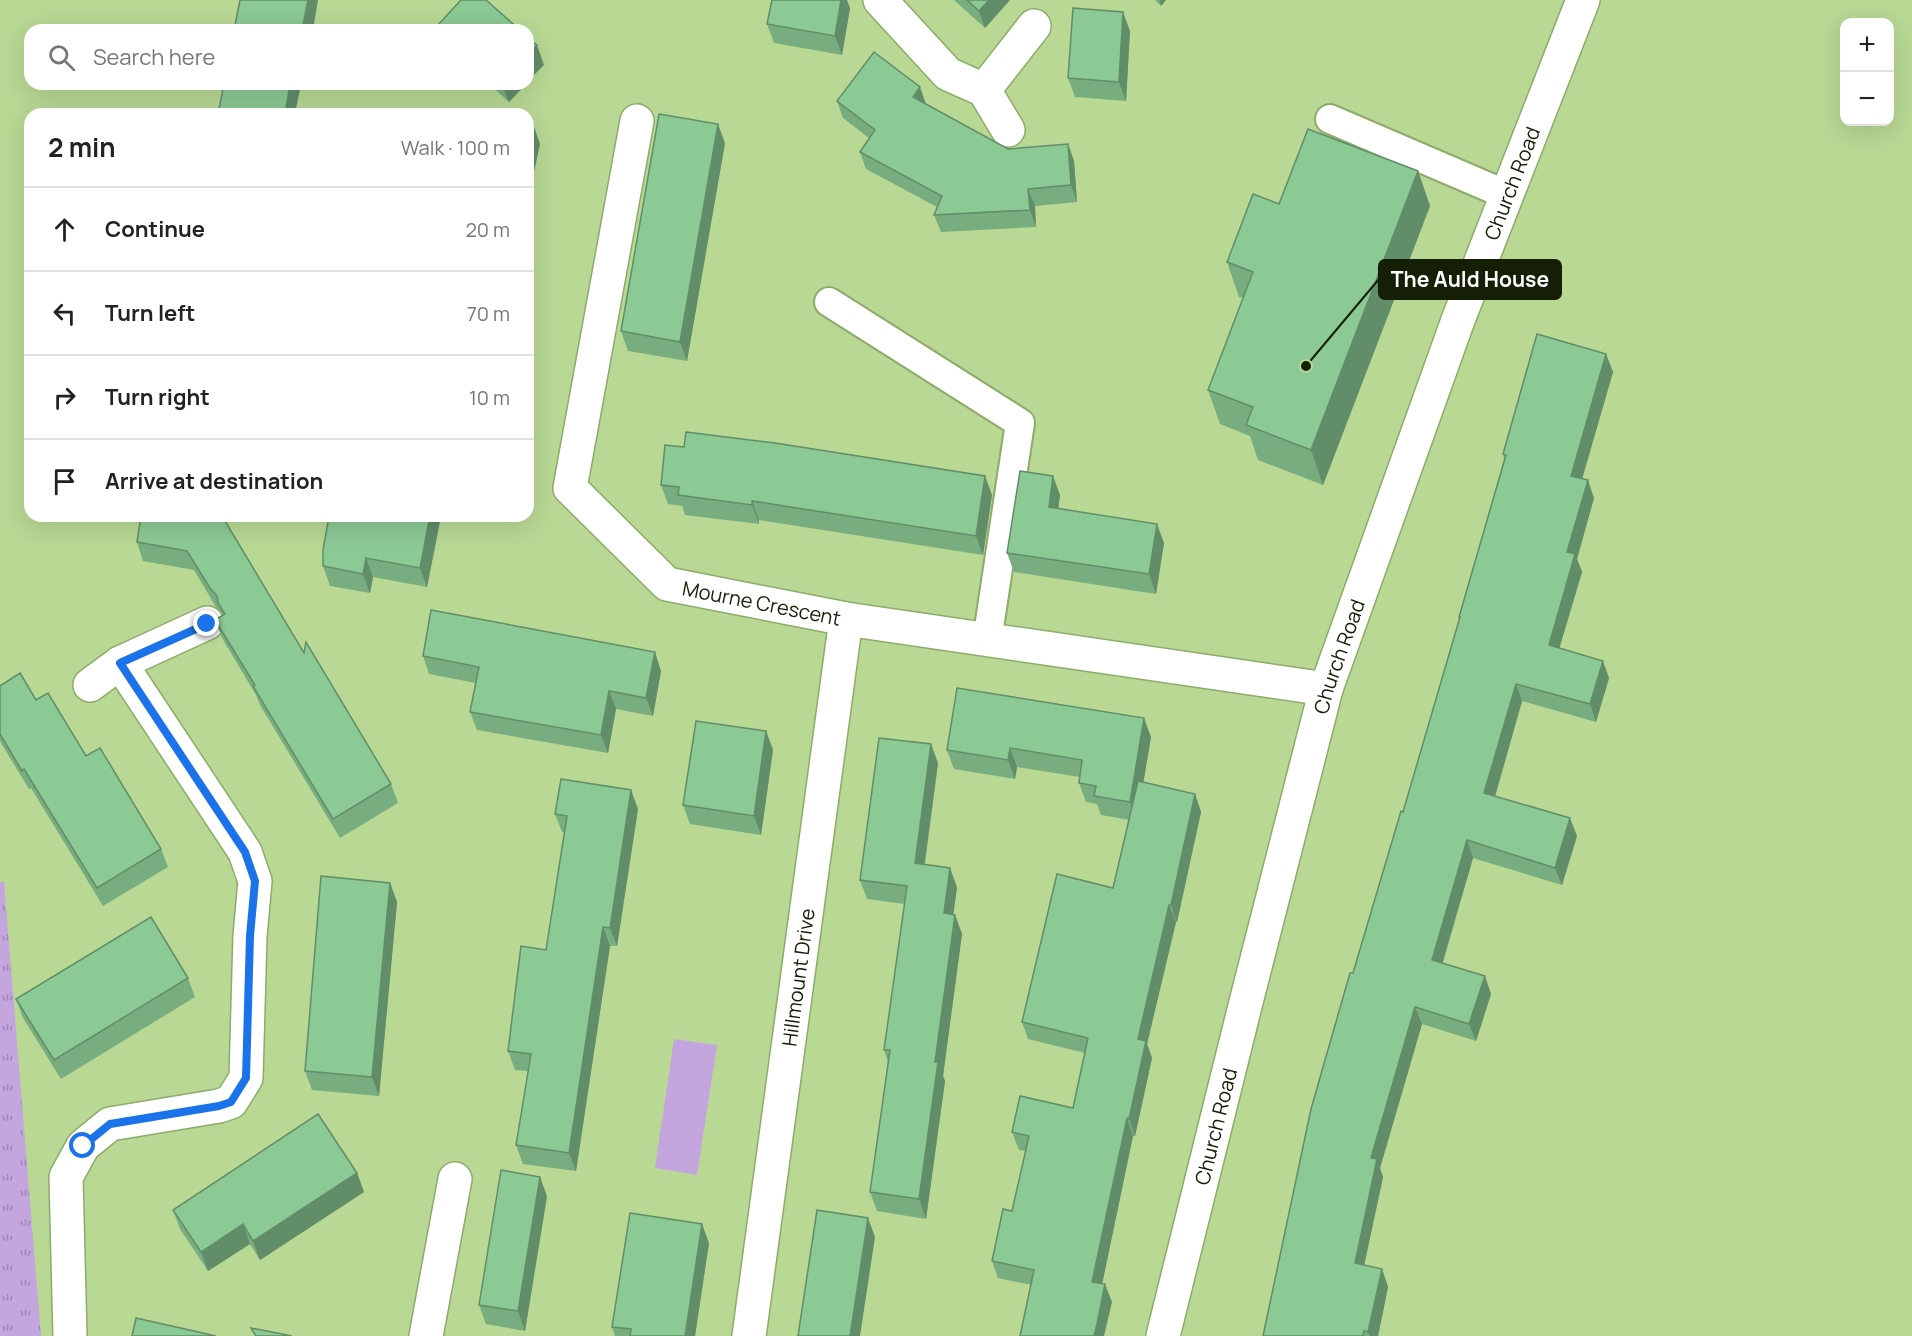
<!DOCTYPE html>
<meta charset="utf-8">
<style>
:root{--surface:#fff;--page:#f2f2f2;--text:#222;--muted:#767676;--line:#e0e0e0}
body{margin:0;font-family:Manrope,sans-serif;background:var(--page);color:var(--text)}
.controls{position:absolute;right:18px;top:18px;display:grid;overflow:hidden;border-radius:12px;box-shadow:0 6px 24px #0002}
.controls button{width:54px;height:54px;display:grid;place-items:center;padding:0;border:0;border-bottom:2px solid var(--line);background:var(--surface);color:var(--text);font:30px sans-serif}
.stop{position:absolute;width:18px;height:18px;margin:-14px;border:4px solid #1a73e8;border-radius:50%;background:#fff}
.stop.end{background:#1a73e8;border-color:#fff;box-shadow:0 2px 6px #0008}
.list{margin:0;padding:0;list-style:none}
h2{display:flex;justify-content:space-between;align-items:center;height:78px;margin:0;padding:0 24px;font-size:26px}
h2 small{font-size:20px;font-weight:400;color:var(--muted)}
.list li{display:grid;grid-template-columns:39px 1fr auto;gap:18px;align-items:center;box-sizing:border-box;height:84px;padding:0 24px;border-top:2px solid var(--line)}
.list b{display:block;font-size:22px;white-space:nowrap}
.list em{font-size:20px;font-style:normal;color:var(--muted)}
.icon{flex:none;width:33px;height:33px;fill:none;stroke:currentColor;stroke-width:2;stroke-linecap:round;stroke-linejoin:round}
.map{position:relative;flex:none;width:1912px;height:1336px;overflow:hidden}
.search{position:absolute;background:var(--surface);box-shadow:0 6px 24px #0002;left:24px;top:24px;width:510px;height:66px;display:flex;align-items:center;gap:15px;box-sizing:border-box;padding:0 21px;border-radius:18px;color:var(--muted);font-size:22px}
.panel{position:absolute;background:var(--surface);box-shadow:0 6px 24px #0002;left:24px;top:108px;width:510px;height:414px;border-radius:18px}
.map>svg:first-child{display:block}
.grass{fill:#c4a5de}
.park{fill:url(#park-tufts)}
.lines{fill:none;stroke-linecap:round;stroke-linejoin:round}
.service-casing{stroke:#8dab69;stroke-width:32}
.minor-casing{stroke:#8dab69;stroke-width:36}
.service{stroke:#fff;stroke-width:28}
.minor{stroke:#fff;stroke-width:33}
.wall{fill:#78ad80}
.shaded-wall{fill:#618d68}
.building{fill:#8bc995;stroke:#618d68;stroke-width:1.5}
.route{stroke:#1a73e8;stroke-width:8}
.labels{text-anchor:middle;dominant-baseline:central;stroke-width:4.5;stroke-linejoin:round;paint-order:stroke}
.street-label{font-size:20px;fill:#141f05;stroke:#b8d894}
.leader{fill:none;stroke:#141f05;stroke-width:2}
.callout-dot{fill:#141f05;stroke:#b8d894;stroke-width:2}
.callout{fill:#141f05;stroke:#141f05;stroke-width:2}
.callout-label{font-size:21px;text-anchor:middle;font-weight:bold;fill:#fff}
</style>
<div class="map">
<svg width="1912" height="1336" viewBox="0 0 1912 1336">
<defs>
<pattern id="park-tufts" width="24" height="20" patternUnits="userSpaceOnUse" patternTransform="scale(1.5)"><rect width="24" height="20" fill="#c4a5de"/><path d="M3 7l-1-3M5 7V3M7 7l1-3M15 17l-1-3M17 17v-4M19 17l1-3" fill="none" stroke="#9e86b2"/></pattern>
</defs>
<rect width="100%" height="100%" fill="#b8d894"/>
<!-- grass -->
<polygon class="grass" points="674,1039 717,1045 697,1175 655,1168"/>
<!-- park -->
<polygon class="park" points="0,882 4,882 41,1336 0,1336"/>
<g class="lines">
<!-- service casing -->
<g class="service-casing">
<g id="service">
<polyline points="1330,119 1507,195"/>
<polyline points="829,302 1020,423 987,641"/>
</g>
</g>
<!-- minor casing -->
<g class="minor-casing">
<g id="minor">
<polyline points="880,0 948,74 984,90 1008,130"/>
<polyline points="984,90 1034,26"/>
<path id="s1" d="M637,121l-67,367 97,96 179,35 480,70"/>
<polyline points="90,685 120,663 207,623"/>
<polyline points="70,1336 66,1177 83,1146 110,1124 219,1106 231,1102 246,1078 250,936 255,881 245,852 120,663"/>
<polyline points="426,1336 455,1179"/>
<path id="s2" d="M749,1336l97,-717"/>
<path id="s3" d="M1163,1336l82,-330 81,-317 132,-369 125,-320"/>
</g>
</g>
<!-- service -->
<use href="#service" class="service"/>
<!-- minor -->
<use href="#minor" class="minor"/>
</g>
<!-- wall -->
<g class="wall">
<polygon points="954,0 1010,0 985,28"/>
<polygon points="1155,0 1166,0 1161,6"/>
<polygon points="850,8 842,55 774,43 767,24"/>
<polygon points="1130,31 1126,101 1075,97 1068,78"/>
<polygon points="489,84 526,84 509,102"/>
<polygon points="837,101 926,104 1008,149 1068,144 1074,161 1077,202 1035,206 1036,227 941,232 934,215 937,207 866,169 860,152 869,138 843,118"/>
<polygon points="725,143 687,361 628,351 621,331"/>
<polygon points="1418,171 1430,206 1323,485 1258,460 1250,436 1220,424 1208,390 1243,298 1239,297 1227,262 1279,204"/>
<polygon points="1606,354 1613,372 1582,479 1594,498 1577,559 1582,572 1559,648 1609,678 1596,722 1522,701 1495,796 1577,836 1562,885 1473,858 1443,963 1491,994 1476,1041 1422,1024 1380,1168 1383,1177 1364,1265 1382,1269 1388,1287 1378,1336 1263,1336 1353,973 1403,812 1460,620 1459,617 1504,459 1503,454"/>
<polygon points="661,485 992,495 983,555 759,520 759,524 685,515 682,506 668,504"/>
<polygon points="1060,495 1058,509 1164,543 1156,594 1014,572 1007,553"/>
<polygon points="222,516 304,653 391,784 398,803 340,838 260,705 256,695 222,638 215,620 223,615 222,613 216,607 194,570 143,561 137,542"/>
<polygon points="441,516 427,587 373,577 370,593 330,586 323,566"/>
<polygon points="423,656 661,671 653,716 616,709 608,753 477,730 470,712 476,683 429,674"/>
<polygon points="0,686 36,700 86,756 161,849 168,867 103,906 31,788 29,789 1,743 0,740"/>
<polygon points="766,731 773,750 761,835 690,824 683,805"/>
<polygon points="1151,737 1143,782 1195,794 1201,812 1177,922 1176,922 1147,1044 1152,1058 1135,1136 1133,1136 1102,1284 1112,1302 998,1278 992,1261 1012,1211 1026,1151 1019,1150 1012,1132 1073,1108 1085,1053 1028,1039 1022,1022 1113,888 1129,820 1101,815 1097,804 1086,802 1079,783 1080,777 1017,767 1015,779 954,769 947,750"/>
<polygon points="938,763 925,864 957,887 953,914 955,915 962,934 943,1076 945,1081 926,1219 877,1211 870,1192 888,1062 884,1050 905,904 867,899 860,880"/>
<polygon points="638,809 617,946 610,946 576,1171 523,1164 516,1145 528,1071 515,1070 508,1051 546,950 564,832 562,832 555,814"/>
<polygon points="390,883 397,902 379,1096 312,1090 305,1071"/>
<polygon points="188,978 195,997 61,1079 23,1018 16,999"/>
<polygon points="357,1173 364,1192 260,1260 250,1244 208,1271 180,1229 173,1210"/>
<polygon points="547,1196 525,1331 486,1324 479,1305"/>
<polygon points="709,1243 695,1336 615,1336 612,1327"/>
</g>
<!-- shaded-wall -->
<g class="shaded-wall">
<polygon points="308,0 318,0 313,30 302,30"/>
<polygon points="841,0 847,0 850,8 842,55 835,36"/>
<polygon points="989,0 1010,0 985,28 979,11"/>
<polygon points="1159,0 1166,0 1161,6"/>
<polygon points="1123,12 1130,31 1126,101 1119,82"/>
<polygon points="537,45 544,65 528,81 528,55"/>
<polygon points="290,84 301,84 295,114 285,114"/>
<polygon points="502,84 526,84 509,102"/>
<polygon points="920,87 926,104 913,97"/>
<polygon points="533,124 540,144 528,200 528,147"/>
<polygon points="718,124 725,143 687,361 680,342"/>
<polygon points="1068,144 1074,161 1077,202 1071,185"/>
<polygon points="1418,171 1430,206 1323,485 1311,450"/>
<polygon points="1028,189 1035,206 1036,227 1030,210"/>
<polygon points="1606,354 1613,372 1578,493 1571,476"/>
<polygon points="985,476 992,495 983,555 976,536"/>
<polygon points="1053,476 1060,495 1056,526 1049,507"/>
<polygon points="1588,480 1594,498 1577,559 1582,572 1555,663 1549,645 1567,552"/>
<polygon points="752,501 759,520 759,524 752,505"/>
<polygon points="430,516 441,516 427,587 420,568"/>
<polygon points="1157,524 1164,543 1156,594 1149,574"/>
<polygon points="366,558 373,577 370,593 363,574"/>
<polygon points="655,652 661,671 653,716 646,698"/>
<polygon points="1603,661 1609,678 1596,722 1590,704"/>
<polygon points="1516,684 1522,701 1491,811 1484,793"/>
<polygon points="609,691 616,709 608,753 601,735"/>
<polygon points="1144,718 1151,737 1137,821 1130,802"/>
<polygon points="766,731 773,750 761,835 754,816"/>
<polygon points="931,744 938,763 922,882 915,863"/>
<polygon points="1010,748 1017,767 1015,779 1008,760"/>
<polygon points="631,790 638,809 617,946 610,928"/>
<polygon points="1195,794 1201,812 1177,922 1171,905"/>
<polygon points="1570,818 1577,836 1562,885 1555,868"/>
<polygon points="1467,840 1473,858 1438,977 1432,960"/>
<polygon points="950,868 957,887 951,932 944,913"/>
<polygon points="390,883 397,902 379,1096 372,1077"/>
<polygon points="1169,905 1176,922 1147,1044 1152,1058 1135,1136 1129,1119 1138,1039"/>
<polygon points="955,915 962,934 943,1076 945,1081 926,1219 919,1199 935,1062"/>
<polygon points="603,927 610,946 576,1171 569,1153"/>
<polygon points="1485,976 1491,994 1476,1041 1469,1024"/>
<polygon points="1415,1007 1422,1024 1380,1168 1383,1177 1361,1280 1355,1263 1371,1158"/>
<polygon points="1127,1118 1133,1136 1099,1299 1092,1282"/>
<polygon points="357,1173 364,1192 260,1260 253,1241"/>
<polygon points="540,1177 547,1196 525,1331 518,1311"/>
<polygon points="868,1218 875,1237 860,1336 850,1336"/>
<polygon points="243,1224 250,1244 208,1271 201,1252"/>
<polygon points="702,1224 709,1243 695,1336 685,1336"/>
<polygon points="1382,1269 1388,1287 1378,1336 1370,1336 1368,1332"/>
<polygon points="1105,1284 1112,1302 1104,1336 1094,1336"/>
</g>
<!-- building -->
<g class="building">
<polygon points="240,0 308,0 302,30 234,30"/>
<polygon points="461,0 486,0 520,30 443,30 438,25"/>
<polygon points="772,0 841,0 835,36 767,24"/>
<polygon points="967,0 989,0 979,11"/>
<polygon points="1073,8 1123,12 1119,82 1068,78"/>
<polygon points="528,38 537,45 528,55"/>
<polygon points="874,52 920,87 913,97 1008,149 1068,144 1071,185 1028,189 1030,210 934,215 942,196 860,152 875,130 837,101"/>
<polygon points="224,84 290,84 285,114 218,114"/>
<polygon points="659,114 718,124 680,342 621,331"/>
<polygon points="528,124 533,124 528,147"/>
<polygon points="1308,129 1418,171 1311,450 1246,425 1253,407 1208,390 1253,272 1227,262 1253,194 1279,204"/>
<polygon points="1537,334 1606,354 1571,476 1588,480 1567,552 1575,554 1549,645 1603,661 1590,704 1516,684 1484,793 1570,818 1555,868 1467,840 1432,960 1485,976 1469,1024 1415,1007 1371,1158 1377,1159 1355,1263 1382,1269 1368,1332 1364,1331 1363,1336 1263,1336 1311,1109 1350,973 1353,973 1401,811 1403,812 1460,617 1459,617 1506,455 1503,454"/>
<polygon points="686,432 775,443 985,476 976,536 752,501 752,505 678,495 679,487 661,485 665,445 684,447"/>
<polygon points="1020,471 1053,476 1049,507 1157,524 1149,574 1007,553"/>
<polygon points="141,516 222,516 304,653 306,642 391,784 333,819 253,686 255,685 215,620 225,614 218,603 217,596 210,588 187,551 137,542"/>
<polygon points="329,516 430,516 420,568 366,558 363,574 323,566 323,550"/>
<polygon points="431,610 655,652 646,698 609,691 601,735 470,712 479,667 423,656"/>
<polygon points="20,673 36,700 48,693 86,756 100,748 161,849 97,888 24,769 22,771 0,734 0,686"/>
<polygon points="957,688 1144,718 1130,802 1094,796 1096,786 1079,783 1082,760 1010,748 1008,760 947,750"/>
<polygon points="696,721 766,731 754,816 683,805"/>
<polygon points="879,738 931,744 915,863 950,868 944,913 955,915 935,1062 938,1062 919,1199 870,1192 890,1050 884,1050 907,886 860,880"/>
<polygon points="561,779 631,790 610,928 603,927 569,1153 516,1145 531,1054 508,1051 521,946 546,950 567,816 555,814"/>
<polygon points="1138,781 1195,794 1171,905 1169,905 1138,1039 1146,1041 1129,1119 1127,1118 1092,1282 1105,1284 1097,1324 1094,1336 1020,1336 1034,1270 992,1261 1003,1209 1012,1211 1029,1136 1012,1132 1020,1096 1073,1108 1088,1038 1022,1022 1057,874 1113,888"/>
<polygon points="321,876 390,883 372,1077 305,1071"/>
<polygon points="151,917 188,978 54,1060 16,999"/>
<polygon points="318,1114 357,1173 253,1241 243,1224 201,1252 173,1210"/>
<polygon points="501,1170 540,1177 518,1311 479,1305"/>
<polygon points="817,1210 868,1218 850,1336 798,1336"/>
<polygon points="630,1213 702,1224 685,1336 630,1336 631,1329 612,1327"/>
<polygon points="136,1318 216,1336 132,1336"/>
<polygon points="251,1328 292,1336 256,1336"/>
</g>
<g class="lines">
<!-- route -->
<polyline class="route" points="83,1146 110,1124 219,1106 231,1102 246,1078 250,936 255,881 245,852 120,663 207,624"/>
</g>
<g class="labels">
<!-- street labels -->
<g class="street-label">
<text stroke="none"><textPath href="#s3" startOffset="1206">Church Road</textPath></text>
<text stroke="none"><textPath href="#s1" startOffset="606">Mourne Crescent</textPath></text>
<text stroke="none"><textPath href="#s3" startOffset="702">Church Road</textPath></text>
<text stroke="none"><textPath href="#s2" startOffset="362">Hillmount Drive</textPath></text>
<text stroke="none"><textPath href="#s3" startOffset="216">Church Road</textPath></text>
</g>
</g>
<!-- callouts -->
<path class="leader" d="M1306 366L1379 279"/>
<circle class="callout-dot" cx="1306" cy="366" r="6"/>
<rect class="callout" x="1379" y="260" width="182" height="39" rx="6"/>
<g class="callout-label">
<text x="1470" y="287">The Auld House</text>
</g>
</svg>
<div class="controls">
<button>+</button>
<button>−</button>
</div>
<div class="stop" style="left:83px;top:1146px"></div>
<div class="stop end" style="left:207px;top:624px"></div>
<div class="search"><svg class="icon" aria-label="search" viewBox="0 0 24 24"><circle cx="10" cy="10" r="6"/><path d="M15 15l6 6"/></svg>Search here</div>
<section class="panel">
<h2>2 min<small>Walk · 100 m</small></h2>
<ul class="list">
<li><svg class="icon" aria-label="ahead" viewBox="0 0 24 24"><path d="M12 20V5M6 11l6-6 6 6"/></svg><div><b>Continue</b></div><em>20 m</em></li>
<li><svg class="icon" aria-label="left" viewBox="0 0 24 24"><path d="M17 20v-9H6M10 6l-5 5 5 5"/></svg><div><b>Turn left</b></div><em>70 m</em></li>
<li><svg class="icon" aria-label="right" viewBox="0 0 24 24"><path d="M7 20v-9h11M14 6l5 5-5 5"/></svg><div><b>Turn right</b></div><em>10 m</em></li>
<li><svg class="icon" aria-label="arrive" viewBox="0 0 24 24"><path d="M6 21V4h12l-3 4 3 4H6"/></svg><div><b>Arrive at destination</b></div></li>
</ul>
</section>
</div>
